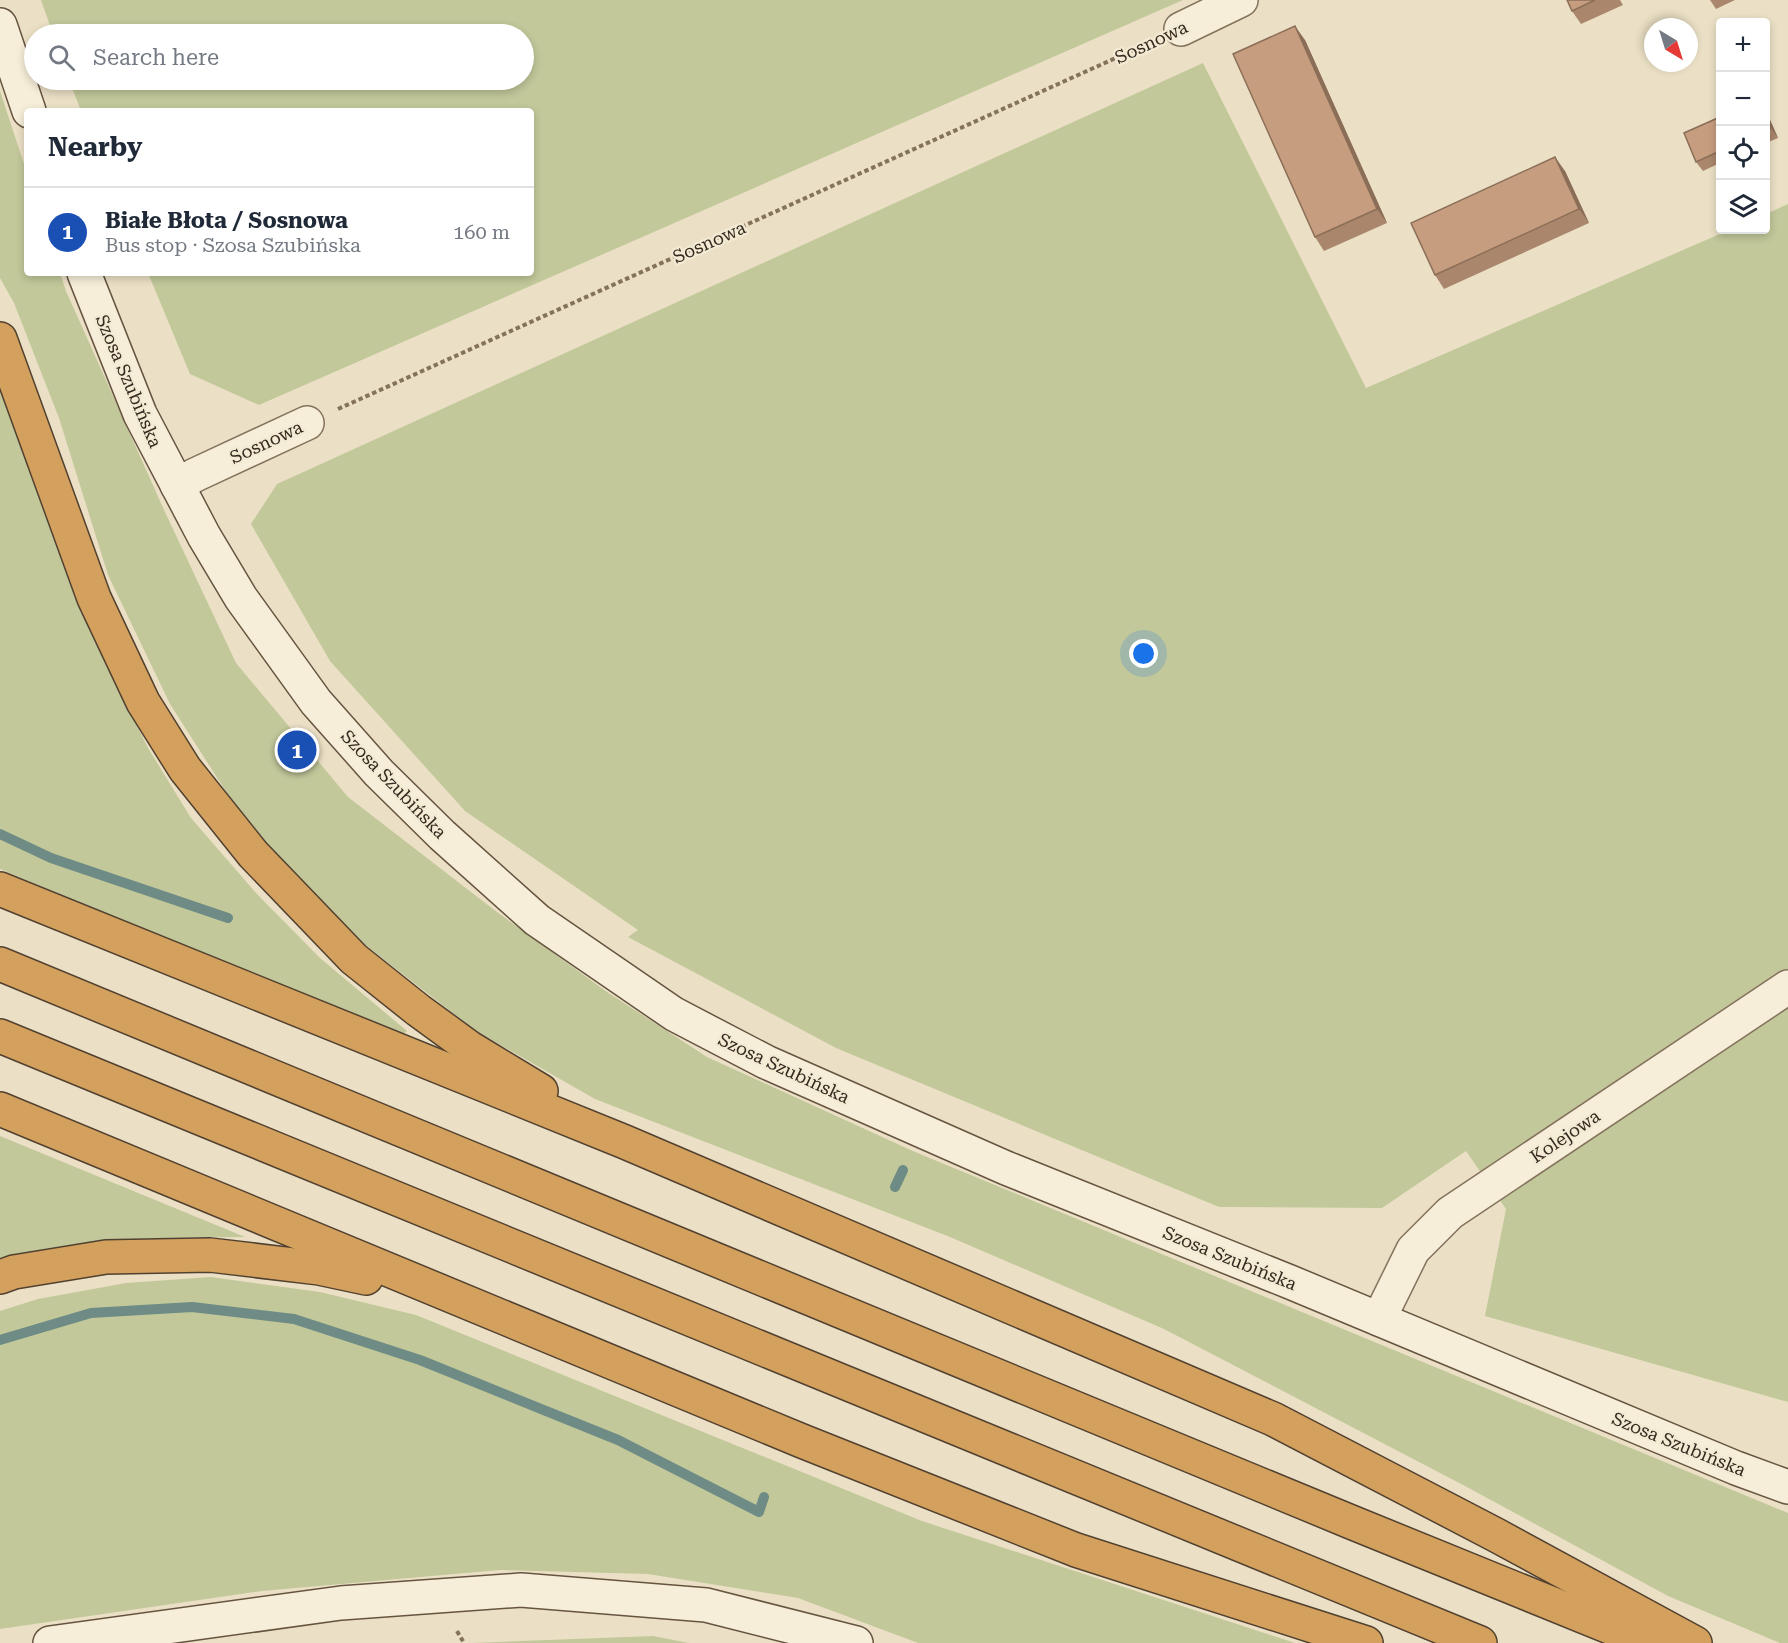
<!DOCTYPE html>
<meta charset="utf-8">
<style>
:root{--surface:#fff;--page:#f6f6f7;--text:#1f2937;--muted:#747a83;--line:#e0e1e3;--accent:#d93025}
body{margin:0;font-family:"Roboto Serif",serif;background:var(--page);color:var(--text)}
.controls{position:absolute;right:18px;top:18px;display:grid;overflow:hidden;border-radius:6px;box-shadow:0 3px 9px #0003}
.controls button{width:54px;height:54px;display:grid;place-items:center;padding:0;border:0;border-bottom:2px solid var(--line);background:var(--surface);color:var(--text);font:30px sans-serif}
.compass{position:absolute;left:1644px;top:18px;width:54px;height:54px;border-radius:50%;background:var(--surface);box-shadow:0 3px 9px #0003;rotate:142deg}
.you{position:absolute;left:1144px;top:654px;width:21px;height:21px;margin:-15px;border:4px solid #fff;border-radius:50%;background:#1a73e8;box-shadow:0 0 0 9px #1a73e833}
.badge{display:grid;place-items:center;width:39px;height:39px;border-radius:50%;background:var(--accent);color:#fff;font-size:20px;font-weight:700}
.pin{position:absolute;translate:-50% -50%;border:3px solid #fff;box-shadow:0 2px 6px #0006}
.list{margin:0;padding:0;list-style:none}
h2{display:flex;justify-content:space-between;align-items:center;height:78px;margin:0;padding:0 24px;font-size:26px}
h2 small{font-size:20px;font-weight:400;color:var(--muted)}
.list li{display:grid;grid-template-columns:39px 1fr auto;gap:18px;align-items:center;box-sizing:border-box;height:90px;padding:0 24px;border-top:2px solid var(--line)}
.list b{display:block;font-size:22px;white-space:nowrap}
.list p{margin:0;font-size:20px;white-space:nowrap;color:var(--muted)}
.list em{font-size:20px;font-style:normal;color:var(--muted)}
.icon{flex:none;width:33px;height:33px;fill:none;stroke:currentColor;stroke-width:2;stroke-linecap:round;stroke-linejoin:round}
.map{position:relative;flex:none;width:1788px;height:1643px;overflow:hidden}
.search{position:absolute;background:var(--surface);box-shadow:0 3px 9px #0003;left:24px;top:24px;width:510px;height:66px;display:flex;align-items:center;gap:15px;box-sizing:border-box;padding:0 21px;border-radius:33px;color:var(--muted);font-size:22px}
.panel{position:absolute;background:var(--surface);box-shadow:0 3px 9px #0003;left:24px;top:108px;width:510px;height:168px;border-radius:6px}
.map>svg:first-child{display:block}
.green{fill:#c2c89a}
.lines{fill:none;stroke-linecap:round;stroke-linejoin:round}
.stream{stroke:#6e8c85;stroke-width:10}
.street-casing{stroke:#84725d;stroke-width:36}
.secondary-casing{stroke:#665440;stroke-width:36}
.highway-casing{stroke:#524131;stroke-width:36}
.path{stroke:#84725d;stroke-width:4;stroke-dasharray:4.5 3;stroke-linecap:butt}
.street{stroke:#f6eed8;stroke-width:33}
.secondary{stroke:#f6eed8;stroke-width:33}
.highway{stroke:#d3a15d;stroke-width:33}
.wall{fill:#aa876c}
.shaded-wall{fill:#8b6e58}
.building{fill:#c69d7e;stroke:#8b6e58;stroke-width:1.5}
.labels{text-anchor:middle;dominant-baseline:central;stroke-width:4.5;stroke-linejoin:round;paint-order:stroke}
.street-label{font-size:18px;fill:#352a1f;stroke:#f3ead4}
</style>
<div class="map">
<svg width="1788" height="1643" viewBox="0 0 1788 1643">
<rect width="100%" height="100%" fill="#ebe0c5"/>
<!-- green -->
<g class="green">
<polygon points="41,0 1183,0 259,405 190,374 148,273 531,273 531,111 81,111 69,80 524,80 524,34 53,34"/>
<polygon points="1203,63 1366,388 1729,230 1766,230 1766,214 1788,204 1788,1402 1485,1316 1506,1209 1466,1151 1382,1208 1219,1207 836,1048 628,937 638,930 465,811 330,661 251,524 277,484"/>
<polygon points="0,91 27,173 27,273 60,273 66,291 165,512 236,663 348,797 493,909 607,992 707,1057 915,1152 1788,1513 1788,1643 1780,1643 1668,1596 1465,1486 1164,1329 950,1237 595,1099 476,1031 364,944 294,879 239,812 170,704 108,575 59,418 14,303 0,278"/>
<polygon points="0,380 31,474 99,649 148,748 191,818 256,893 320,958 407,1031 399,1038 0,869"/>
<path d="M0,1136l245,101c-82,1 -166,-1 -245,23z"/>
<polygon points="211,1277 320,1292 416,1315 922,1521 1295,1643 918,1643 798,1598 648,1574 500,1570 262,1591 0,1629 0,1311 38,1299 126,1283"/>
<polygon points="653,1636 689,1643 472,1643"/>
</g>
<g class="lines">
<!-- stream -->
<g class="stream">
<polyline points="0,834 51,858 228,918"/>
<polyline points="895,1187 903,1170"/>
<polyline points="0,1340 91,1313 192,1307 294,1319 420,1360 618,1440 759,1512 764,1497"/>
</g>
<!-- street casing -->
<g class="street-casing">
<g id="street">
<polyline points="1181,29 1241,0"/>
<polyline points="177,485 195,475 307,423"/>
<polyline points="1379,1319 1413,1250 1450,1213 1788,987"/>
</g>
</g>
<!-- secondary casing -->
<g class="secondary-casing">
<g id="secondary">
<polyline points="0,25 29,111"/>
<polyline points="84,273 140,414 204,536 241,598 316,702 379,773 442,835 537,920 674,1014 766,1062 1006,1168 1290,1282 1736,1468 1788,1487"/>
<polyline points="50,1643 341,1603 521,1590 706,1605 856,1643"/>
</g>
</g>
<!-- highway casing -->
<g class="highway-casing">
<g id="highway">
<polyline points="0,339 94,598 143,702 185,769 253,854 354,959 418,1010 470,1048 541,1091"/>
<polyline points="0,889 625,1142 1273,1419 1496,1535 1695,1643"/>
<polyline points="0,964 1351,1522 1649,1643"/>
<polyline points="0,1036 1480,1643"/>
<polyline points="0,1109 802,1441 1076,1550 1366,1643"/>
<polyline points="0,1277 14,1272 106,1257 210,1255 319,1268 366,1278"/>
</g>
</g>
<!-- path -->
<g class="path">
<polyline points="338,409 1149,43"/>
<polyline points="457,1631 464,1643"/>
</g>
<!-- street -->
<use href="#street" class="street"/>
<!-- secondary -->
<use href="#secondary" class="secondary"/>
<!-- highway -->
<use href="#highway" class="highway"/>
</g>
<!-- wall -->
<g class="wall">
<polygon points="1567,0 1620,0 1623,5 1581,24 1572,11"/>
<polygon points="1710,0 1735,0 1716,9"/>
<polygon points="1305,40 1387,223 1324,251 1315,237"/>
<polygon points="1766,111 1778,138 1766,143"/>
<polygon points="1720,117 1720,163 1703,171 1696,162"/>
<polygon points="1565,171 1589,223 1444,289 1435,275"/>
</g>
<!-- shaded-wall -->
<g class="shaded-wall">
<polygon points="1295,26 1305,40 1387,223 1377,209"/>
<polygon points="1766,111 1778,138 1771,128 1766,116"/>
<polygon points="1555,157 1565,171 1589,223 1579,209"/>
</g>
<!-- building -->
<g class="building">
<polygon points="1567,0 1595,0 1572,11"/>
<polygon points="1295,26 1377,209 1315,237 1233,54"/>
<polygon points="1766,116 1771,128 1766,131"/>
<polygon points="1720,117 1720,151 1696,162 1684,133"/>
<polygon points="1555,157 1579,209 1435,275 1411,223"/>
</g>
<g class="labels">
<!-- street labels -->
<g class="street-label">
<text transform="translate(1151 42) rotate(-25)">Sosnowa</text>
<text transform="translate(709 242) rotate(-24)">Sosnowa</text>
<text transform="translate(129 381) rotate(67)">Szosa Szubińska</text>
<text transform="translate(266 442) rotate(-25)">Sosnowa</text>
<text transform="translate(394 784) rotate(46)">Szosa Szubińska</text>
<text transform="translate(784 1068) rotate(25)">Szosa Szubińska</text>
<text transform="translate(1565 1136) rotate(-34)">Kolejowa</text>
<text transform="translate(1230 1258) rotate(22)">Szosa Szubińska</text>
<text transform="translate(1679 1444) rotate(22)">Szosa Szubińska</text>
</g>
</g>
</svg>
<div class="controls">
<button>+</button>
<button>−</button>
<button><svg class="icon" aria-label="locate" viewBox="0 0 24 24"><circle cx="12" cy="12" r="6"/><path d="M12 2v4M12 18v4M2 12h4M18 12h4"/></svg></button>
<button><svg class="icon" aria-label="layers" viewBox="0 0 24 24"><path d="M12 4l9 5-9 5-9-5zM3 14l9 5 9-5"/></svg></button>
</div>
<svg class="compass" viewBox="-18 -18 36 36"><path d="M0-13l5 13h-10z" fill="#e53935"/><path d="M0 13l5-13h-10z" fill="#747a83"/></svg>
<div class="you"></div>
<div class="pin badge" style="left:297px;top:750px;background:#1a4fb4">1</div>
<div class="search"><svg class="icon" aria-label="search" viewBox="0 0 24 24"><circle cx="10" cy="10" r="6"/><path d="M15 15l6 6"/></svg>Search here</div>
<section class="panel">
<h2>Nearby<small></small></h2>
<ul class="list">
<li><span class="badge" style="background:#1a4fb4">1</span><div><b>Białe Błota / Sosnowa</b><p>Bus stop · Szosa Szubińska</p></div><em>160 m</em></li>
</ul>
</section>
</div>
